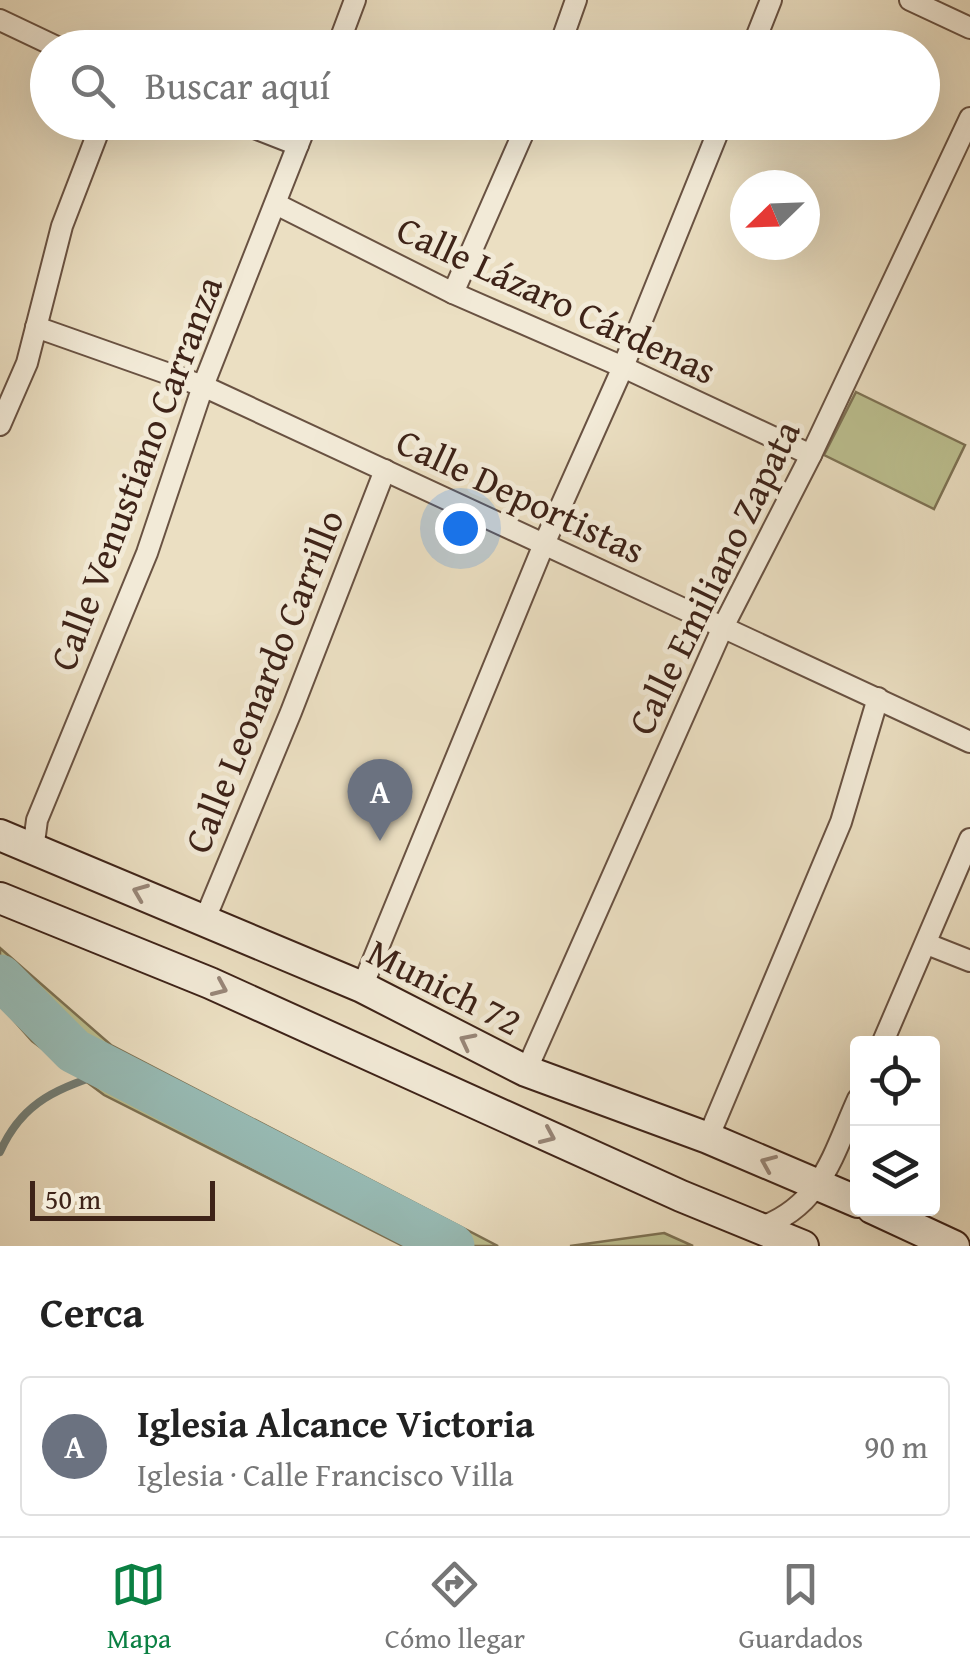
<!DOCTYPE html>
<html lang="es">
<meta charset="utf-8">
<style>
:root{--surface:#fff;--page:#f2f2f2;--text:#222;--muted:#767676;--line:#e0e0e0;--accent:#0b8043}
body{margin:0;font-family:"Gentium Book Plus",serif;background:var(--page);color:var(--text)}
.controls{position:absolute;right:30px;bottom:30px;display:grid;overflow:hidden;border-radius:10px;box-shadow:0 10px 40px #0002}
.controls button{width:90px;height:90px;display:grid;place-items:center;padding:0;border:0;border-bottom:2px solid var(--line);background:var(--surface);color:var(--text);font:50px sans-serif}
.compass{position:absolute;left:730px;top:170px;width:90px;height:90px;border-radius:50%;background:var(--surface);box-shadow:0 10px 40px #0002;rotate:247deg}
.scale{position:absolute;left:30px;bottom:25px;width:185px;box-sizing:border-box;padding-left:10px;border:5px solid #3e2318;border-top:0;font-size:28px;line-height:35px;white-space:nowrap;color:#3e2318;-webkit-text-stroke:8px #f2ead7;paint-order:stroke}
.you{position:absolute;left:460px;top:528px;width:35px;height:35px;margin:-25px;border:8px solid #fff;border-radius:50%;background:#1a73e8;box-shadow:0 0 0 15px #1a73e833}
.badge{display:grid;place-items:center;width:65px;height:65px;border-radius:50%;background:var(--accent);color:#fff;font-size:32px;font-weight:700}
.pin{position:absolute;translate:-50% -82px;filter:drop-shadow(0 2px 5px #0008)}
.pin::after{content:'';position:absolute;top:52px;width:35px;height:30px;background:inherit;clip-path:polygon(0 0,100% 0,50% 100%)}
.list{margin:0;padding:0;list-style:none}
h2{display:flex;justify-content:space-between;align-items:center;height:130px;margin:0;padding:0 40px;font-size:42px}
h2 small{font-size:32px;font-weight:400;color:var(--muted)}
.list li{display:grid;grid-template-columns:65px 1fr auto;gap:30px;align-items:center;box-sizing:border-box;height:140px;margin:0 20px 20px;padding:0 20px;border:2px solid var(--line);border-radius:10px}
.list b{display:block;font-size:38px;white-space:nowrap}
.list p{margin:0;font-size:32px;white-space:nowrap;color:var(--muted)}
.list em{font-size:32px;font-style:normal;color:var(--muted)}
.icon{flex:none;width:55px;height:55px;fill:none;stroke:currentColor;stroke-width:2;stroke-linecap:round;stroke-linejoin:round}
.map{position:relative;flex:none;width:970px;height:1246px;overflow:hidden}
.search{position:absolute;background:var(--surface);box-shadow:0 10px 40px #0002;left:30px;right:30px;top:30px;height:110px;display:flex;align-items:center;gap:25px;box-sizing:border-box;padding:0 35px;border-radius:55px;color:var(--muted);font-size:38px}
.sheet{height:290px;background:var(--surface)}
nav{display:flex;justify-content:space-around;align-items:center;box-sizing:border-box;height:140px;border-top:2px solid var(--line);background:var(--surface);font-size:28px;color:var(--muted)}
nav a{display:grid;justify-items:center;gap:5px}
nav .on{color:var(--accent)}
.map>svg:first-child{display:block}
.green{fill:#bcc090;stroke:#7d7254;stroke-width:2.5}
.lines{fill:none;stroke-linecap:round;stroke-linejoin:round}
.stream{stroke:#747f77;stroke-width:8}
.river{stroke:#98bcb6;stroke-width:45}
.minor-casing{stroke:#695242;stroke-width:24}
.secondary-casing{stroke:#3e2318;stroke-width:34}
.minor{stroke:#f2ead7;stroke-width:20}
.secondary{stroke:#f2ead7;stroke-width:30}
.oneway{stroke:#988678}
.labels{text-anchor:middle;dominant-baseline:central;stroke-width:10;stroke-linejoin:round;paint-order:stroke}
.street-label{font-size:38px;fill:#3e2318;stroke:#f2ead7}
</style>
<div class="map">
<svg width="970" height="1246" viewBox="0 0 970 1246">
<rect width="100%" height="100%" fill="#ebdfc2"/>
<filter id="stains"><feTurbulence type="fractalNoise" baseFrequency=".002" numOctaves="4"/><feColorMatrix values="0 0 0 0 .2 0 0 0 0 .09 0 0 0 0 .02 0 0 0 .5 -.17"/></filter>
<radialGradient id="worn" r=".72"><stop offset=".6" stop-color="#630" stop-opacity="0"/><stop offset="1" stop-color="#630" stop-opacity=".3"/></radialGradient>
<!-- green -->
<g class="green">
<polygon points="856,392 965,445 934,509 824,455"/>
<polygon points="0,948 111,1045 498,1246 403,1246 104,1095 32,1041 0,1005"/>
<polygon points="664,1233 693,1246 570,1246"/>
</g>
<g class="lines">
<!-- stream -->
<path class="stream" d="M0,1152c23,-52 59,-64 111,-81"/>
<!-- river -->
<polyline class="river" points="0,977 74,1051 452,1246"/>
<!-- minor casing -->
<g class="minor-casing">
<g id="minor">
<polyline points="910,0 970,28"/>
<polyline points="0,20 59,48"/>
<polyline points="337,48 355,0"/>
<polyline points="559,48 576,0"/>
<polyline points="752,48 771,0"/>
<polyline points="239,122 298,145"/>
<polyline points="276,204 453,293 623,367 811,455"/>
<polyline points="453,293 528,122"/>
<polyline points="36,327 203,386 970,742"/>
<polyline points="0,425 27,363 62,226 102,122"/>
<polyline points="33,850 37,820 147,553 203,386 307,122"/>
<polyline points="205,919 291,712 385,470"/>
<polyline points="927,944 970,961"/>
<polyline points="362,987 544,544 623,367 722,122"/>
<polyline points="882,1044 970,839"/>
<polyline points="526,1071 722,629 811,455 970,118"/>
<polyline points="708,1138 841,822 878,698"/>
<path d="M759,1228c63,-22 74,-74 99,-129"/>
</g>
</g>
<!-- secondary casing -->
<g class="secondary-casing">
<g id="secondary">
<polyline points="0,835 362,987 526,1071 708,1138 858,1202"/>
<polyline points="0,898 210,983 681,1196 803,1246"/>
<polyline points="872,1208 954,1246"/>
</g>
</g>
<!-- minor -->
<use href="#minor" class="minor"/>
<!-- secondary -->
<use href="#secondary" class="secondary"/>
</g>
<!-- one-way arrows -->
<defs><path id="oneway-chevron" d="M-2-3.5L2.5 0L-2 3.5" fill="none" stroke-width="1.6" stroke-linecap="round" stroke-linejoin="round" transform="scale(2.5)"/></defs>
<g class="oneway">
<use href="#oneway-chevron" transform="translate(140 892) rotate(-158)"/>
<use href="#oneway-chevron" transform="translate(220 988) rotate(24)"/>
<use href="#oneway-chevron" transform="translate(467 1041) rotate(-153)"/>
<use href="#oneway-chevron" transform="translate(548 1136) rotate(24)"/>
<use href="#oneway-chevron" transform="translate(768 1163) rotate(-157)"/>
</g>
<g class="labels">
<!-- street labels -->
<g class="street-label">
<text transform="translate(557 299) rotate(25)">Calle Lázaro Cárdenas</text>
<text transform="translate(135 473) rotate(-69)">Calle Venustiano Carranza</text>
<text transform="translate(521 495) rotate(25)">Calle Deportistas</text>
<text transform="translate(713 577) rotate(-64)">Calle Emiliano Zapata</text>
<text transform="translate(263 681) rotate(-68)">Calle Leonardo Carrillo</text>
<text transform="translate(445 986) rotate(27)">Munich 72</text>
</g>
</g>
<rect width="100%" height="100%" filter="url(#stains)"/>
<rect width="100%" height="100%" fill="url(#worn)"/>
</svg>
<div class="controls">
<button><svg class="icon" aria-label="locate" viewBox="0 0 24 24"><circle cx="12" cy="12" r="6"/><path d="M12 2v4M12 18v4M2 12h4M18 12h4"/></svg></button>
<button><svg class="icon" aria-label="layers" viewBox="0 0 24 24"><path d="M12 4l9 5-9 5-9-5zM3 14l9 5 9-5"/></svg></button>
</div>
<svg class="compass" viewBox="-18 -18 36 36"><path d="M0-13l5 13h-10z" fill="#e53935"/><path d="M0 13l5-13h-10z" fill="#767676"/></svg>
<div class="scale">50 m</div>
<div class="you"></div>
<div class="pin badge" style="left:380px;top:841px;background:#6b7280">A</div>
<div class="search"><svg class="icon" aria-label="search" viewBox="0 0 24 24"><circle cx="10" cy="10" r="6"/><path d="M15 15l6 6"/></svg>Buscar aquí</div>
</div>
<section class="sheet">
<h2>Cerca<small></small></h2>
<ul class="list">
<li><span class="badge" style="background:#6b7280">A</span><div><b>Iglesia Alcance Victoria</b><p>Iglesia · Calle Francisco Villa</p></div><em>90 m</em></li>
</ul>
</section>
<nav>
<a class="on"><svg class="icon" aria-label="map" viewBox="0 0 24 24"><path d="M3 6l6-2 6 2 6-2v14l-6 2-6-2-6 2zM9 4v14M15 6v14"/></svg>Mapa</a>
<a><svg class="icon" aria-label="directions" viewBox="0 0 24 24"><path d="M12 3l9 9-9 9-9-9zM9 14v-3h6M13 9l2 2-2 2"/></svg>Cómo llegar</a>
<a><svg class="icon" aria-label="saved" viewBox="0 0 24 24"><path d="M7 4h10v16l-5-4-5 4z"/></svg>Guardados</a>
</nav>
